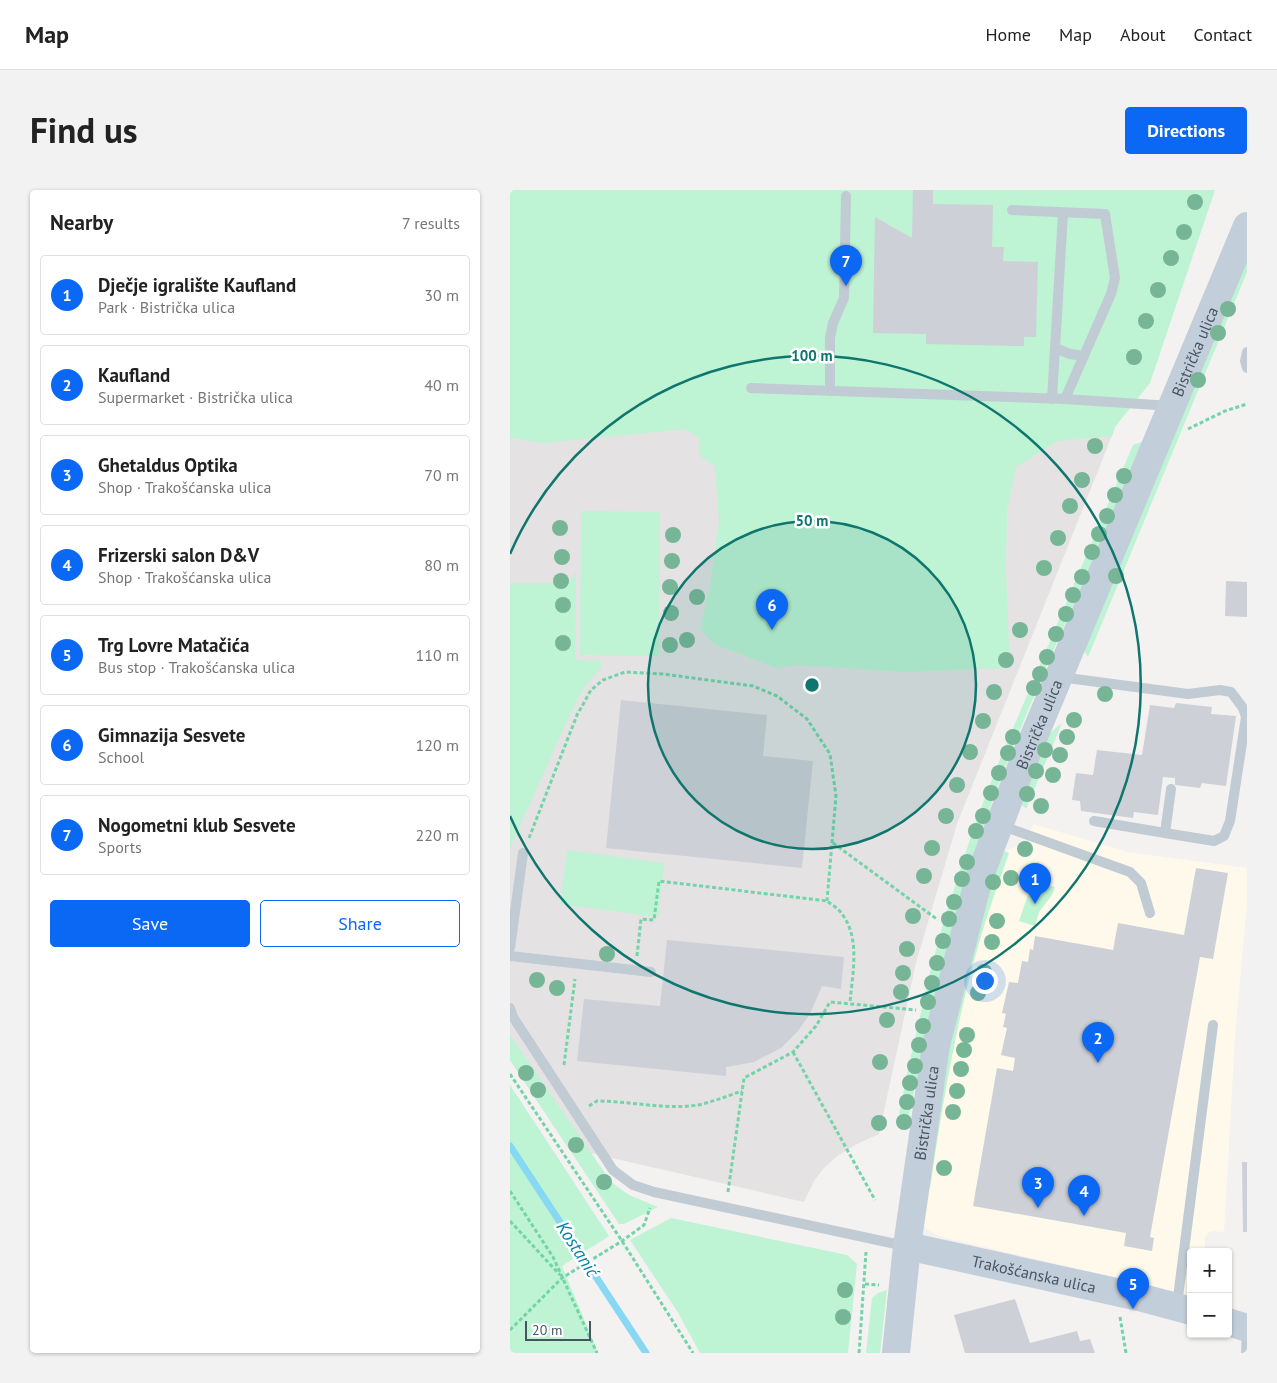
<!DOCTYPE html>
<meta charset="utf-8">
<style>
:root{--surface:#fff;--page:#f2f2f2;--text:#222;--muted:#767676;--line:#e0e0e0;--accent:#0b68f4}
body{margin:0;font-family:"PT Sans",sans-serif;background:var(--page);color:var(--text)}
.controls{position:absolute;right:15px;bottom:15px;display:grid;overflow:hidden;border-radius:5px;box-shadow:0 1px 4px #0004}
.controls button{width:45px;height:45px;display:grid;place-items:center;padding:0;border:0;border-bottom:1px solid var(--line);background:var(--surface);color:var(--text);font:25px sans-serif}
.scale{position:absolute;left:15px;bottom:12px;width:66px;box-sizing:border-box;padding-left:5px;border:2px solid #475461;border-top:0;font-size:14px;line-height:18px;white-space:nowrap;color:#475461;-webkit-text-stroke:4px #fff;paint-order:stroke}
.you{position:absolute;left:474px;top:790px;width:18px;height:18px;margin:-12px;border:4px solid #fff;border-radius:50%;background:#1a73e8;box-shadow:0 0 0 8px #1a73e833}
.badge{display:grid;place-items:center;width:32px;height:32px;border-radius:50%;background:var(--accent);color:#fff;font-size:16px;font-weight:700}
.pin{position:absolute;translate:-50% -41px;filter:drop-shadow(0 1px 2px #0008)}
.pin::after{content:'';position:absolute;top:26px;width:18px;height:15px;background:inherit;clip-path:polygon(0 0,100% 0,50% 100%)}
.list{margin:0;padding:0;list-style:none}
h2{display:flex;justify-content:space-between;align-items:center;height:65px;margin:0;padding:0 20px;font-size:21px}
h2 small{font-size:16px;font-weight:400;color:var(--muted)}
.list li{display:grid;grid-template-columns:32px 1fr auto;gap:15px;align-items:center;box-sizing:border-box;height:80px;margin:0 10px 10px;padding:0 10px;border:1px solid var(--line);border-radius:5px}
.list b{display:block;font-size:19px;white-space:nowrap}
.list p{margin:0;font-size:16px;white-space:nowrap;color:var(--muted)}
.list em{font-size:16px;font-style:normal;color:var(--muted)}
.actions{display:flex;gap:10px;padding:15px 20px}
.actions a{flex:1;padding:11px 0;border:1px solid var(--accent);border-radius:5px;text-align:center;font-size:18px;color:var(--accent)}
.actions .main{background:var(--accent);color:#fff}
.map{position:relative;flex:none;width:737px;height:1163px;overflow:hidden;border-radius:5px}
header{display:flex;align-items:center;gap:30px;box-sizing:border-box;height:70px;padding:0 25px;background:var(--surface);border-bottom:1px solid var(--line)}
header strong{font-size:24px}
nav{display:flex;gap:28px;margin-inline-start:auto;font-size:18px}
.intro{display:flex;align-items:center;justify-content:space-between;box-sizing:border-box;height:120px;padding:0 30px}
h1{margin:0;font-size:35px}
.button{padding:12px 22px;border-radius:5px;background:var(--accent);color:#fff;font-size:18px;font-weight:700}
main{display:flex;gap:30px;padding:0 30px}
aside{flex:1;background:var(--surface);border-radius:5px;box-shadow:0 1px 4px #0004}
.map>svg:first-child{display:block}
.commercial{fill:#fef9eb}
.education{fill:#e5e2e3}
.green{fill:#bef3d4}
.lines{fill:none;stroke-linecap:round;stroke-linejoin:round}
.stream{stroke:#87d9f3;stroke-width:7}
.building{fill:#cdd0d6}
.path{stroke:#72d4a8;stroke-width:3;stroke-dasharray:4 2.5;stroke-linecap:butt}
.lane{stroke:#c1cbd4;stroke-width:10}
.secondary{stroke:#c3cedb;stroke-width:28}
.tree{fill:#77b597}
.ring{fill:none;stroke:#0f766e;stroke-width:2.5}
.labels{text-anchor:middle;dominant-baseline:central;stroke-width:5;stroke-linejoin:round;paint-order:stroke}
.street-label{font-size:16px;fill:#475461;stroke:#fff}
.water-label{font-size:18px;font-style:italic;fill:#0380a9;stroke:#fff}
.centre{fill:#0f766e;stroke:#fff;stroke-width:2.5}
.ring-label{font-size:15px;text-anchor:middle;font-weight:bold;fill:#0f766e;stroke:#fff;stroke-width:5;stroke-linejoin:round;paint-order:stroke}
</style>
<header>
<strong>Map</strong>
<nav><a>Home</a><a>Map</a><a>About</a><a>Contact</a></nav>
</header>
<div class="intro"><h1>Find us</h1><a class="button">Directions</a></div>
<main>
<aside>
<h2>Nearby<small>7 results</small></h2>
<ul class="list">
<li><span class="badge">1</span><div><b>Dječje igralište Kaufland</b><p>Park · Bistrička ulica</p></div><em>30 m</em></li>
<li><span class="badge">2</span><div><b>Kaufland</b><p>Supermarket · Bistrička ulica</p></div><em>40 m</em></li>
<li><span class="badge">3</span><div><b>Ghetaldus Optika</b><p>Shop · Trakošćanska ulica</p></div><em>70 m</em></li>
<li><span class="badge">4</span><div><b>Frizerski salon D&amp;V</b><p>Shop · Trakošćanska ulica</p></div><em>80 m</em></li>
<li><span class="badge">5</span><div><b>Trg Lovre Matačića</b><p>Bus stop · Trakošćanska ulica</p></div><em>110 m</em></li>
<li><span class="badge">6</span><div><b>Gimnazija Sesvete</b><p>School</p></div><em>120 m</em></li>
<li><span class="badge">7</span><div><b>Nogometni klub Sesvete</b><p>Sports</p></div><em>220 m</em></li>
</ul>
<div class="actions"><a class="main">Save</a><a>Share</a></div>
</aside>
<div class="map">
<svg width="737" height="1163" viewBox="0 0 737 1163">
<rect width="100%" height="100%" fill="#f4f1f1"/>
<!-- commercial -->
<polygon class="commercial" points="523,634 618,662 737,678 737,713 725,847 714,1042 702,1041 698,1043 695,1048 695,1062 681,1062 681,1105 431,1047 416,1039 412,1033 431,889 495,661 509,656 516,657"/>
<!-- education -->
<polygon class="education" points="0,212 605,238 447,634 406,773 369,944 345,955 326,967 314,978 304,991 294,1012 58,958 0,870"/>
<!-- green -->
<g class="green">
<polygon points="0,0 705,0 640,193 605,237 602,246 548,251 506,277 497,320 496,381 500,478 395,482 287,475 266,478 204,454 190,439 199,400 209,332 205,276 189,265 189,249 176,239 33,253 0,248"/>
<polygon points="737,53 737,82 578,467 571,456"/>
<path d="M632,252c-54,137 -121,270 -167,409 -30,92 -50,185 -69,279l-5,-2 -2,-13 8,-41 24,-106 14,-51 31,-96 24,-62 133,-314z"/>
<polygon points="71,321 150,322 149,466 70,465"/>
<polygon points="66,382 65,470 91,471 91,478 74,497 55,535 0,658 0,393 59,393"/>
<polygon points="552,533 516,619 508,611 535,547"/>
<polygon points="57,660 154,673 148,727 50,714"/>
<path d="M495,661l4,2c-11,32 -23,64 -32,97 -22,78 -35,158 -47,238l-5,5 16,-114 57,-221z"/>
<polygon points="525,684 540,689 539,695 545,697 542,705 529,722 525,736 509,731"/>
<polygon points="0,845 101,992 119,1005 148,1017 114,1034 109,1034 0,870"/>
<polygon points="0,895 99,1046 52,1076 88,1163 0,1163"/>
<polygon points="161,1028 337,1065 347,1074 338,1163 190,1163 167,1121 120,1050"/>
<polygon points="377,1100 370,1163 356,1163 362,1108 368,1103"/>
</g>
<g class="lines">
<!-- stream -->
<polyline class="stream" points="0,956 136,1163"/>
</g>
<!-- building -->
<g class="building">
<polygon points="403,0 423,0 423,14 483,15 482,57 494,57 493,71 528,72 526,147 514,147 514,156 416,154 416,144 363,143 365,27 402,48"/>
<polygon points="716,391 737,392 737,427 715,426"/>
<polygon points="111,510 257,525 253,566 303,571 292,678 96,658"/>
<polygon points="666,513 702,517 701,524 726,526 716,596 692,593 690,598 665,595 665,588 653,587 648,625 624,622 623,628 571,621 570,611 562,610 566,583 583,585 587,560 632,565 640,515 664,518"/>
<polygon points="686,678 718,683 703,769 690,767 640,1047 644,1048 642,1061 614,1056 616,1043 463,1016 487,878 503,881 505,868 491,865 497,838 493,837 496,824 492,823 499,792 508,793 512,771 518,772 520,759 523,760 525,746 603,760 608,733 674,745"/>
<polygon points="157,750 334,767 331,799 312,796 300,824 288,841 271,858 244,872 216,877 216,886 67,871 74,809 150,816"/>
<polygon points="732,972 737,972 737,1042 733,1042"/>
<polygon points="505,1109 520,1153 567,1141 570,1151 580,1149 585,1163 455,1163 444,1125"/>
</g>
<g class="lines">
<!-- path -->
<g class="path">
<polyline points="678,239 715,221 737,214"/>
<polyline points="19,648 67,525 81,500 93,490 115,482 153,484 243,496 267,506 297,529 320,564 326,606 317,711"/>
<polyline points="323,653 428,730"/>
<path d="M127,766l4,-37 13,1 5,-39 168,20c5,4 12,8 15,13 19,25 10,61 8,89"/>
<polyline points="283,862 365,1010"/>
<polyline points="54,875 65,789"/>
<polyline points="0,884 112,1051 183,1163"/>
<path d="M79,916l8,-5c33,0 67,9 101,4 15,-3 29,-9 44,-14"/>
<polyline points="0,1001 43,1067 87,1163"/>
<polyline points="218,1002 234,888 283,862 306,836 320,812 406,820"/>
<polyline points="0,1031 50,1085"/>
<polyline points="355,1094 369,1095"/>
<polyline points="610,1127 616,1163"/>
<polyline points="0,1140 52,1088 112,1051 134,1035 140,1018"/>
<polyline points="349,1163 356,1062"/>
</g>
<!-- lane -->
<g class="lane">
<polyline points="502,20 595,24 605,88 601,104 555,209"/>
<polyline points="545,158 560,164 574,166"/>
<polyline points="737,162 735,171 737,178"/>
<polyline points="241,198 555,209 661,216"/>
<polyline points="320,201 320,148 323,133 334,108 336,6"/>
<polyline points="542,209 553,23"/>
<polyline points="550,487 678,504 710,500 721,502 733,518 736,527 720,631 714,646 704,651 655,643 661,599"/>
<polyline points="584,631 655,643"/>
<polyline points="490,635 620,682 631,693 640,723"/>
<polyline points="0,758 13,663"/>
<polyline points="0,766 141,782"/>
<polyline points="0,818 3,827 103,980 123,995 144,1002 395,1056"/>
<polyline points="667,1115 703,835"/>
<polyline points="736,1163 737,1140"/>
</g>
<!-- secondary -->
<g class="secondary">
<path id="s1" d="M397,1056l232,51 52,14"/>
<polyline points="718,1132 737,1138"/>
<path id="s2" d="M386,1163l11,-107 29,-201 43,-167 43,-113 225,-539"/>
</g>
</g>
<!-- trees -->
<g class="tree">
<circle cx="685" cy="12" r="8"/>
<circle cx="674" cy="42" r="8"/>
<circle cx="661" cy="68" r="8"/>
<circle cx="648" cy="100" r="8"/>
<circle cx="718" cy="119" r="8"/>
<circle cx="636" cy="131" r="8"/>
<circle cx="708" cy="143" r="8"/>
<circle cx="624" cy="167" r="8"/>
<circle cx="688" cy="190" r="8"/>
<circle cx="585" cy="256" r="8"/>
<circle cx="614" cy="286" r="8"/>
<circle cx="572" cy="290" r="8"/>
<circle cx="605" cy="305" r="8"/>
<circle cx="560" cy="316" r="8"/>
<circle cx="597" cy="326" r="8"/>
<circle cx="50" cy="338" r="8"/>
<circle cx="589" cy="344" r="8"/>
<circle cx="163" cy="345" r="8"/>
<circle cx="548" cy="348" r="8"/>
<circle cx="582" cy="362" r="8"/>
<circle cx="52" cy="367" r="8"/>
<circle cx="162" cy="371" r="8"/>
<circle cx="534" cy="378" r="8"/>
<circle cx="606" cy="386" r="8"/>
<circle cx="572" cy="387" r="8"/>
<circle cx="51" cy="391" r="8"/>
<circle cx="160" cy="397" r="8"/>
<circle cx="563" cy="405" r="8"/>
<circle cx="187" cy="407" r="8"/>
<circle cx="53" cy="415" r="8"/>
<circle cx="161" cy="423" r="8"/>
<circle cx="556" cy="424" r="8"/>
<circle cx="510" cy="440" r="8"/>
<circle cx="546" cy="444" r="8"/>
<circle cx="177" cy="450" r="8"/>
<circle cx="53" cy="453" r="8"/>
<circle cx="160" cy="455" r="8"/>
<circle cx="537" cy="467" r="8"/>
<circle cx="496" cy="470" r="8"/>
<circle cx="530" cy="484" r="8"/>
<circle cx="524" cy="498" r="8"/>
<circle cx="484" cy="502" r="8"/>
<circle cx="595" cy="504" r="8"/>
<circle cx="564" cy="530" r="8"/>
<circle cx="473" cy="531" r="8"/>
<circle cx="503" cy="547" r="8"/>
<circle cx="557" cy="547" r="8"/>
<circle cx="535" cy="560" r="8"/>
<circle cx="460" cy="562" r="8"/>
<circle cx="498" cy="563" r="8"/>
<circle cx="550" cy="565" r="8"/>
<circle cx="526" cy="581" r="8"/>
<circle cx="489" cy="583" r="8"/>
<circle cx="543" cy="585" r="8"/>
<circle cx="447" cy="595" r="8"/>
<circle cx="481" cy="603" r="8"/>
<circle cx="517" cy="604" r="8"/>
<circle cx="531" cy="616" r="8"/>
<circle cx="436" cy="626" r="8"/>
<circle cx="473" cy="626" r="8"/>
<circle cx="466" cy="641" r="8"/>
<circle cx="422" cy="658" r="8"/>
<circle cx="515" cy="659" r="8"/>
<circle cx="457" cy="672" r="8"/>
<circle cx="414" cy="686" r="8"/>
<circle cx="501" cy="688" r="8"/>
<circle cx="452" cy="689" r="8"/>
<circle cx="483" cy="692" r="8"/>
<circle cx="444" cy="712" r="8"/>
<circle cx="403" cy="726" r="8"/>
<circle cx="439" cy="729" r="8"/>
<circle cx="487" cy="731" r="8"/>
<circle cx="433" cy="751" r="8"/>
<circle cx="482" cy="752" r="8"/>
<circle cx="397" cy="759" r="8"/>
<circle cx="97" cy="764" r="8"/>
<circle cx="427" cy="773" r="8"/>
<circle cx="474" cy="782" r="8"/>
<circle cx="393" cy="783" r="8"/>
<circle cx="27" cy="790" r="8"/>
<circle cx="422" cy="793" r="8"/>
<circle cx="47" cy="798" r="8"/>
<circle cx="391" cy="802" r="8"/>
<circle cx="468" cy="803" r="8"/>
<circle cx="418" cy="812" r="8"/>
<circle cx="377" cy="830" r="8"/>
<circle cx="413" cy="836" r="8"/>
<circle cx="457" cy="845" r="8"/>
<circle cx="409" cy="855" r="8"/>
<circle cx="454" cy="860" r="8"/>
<circle cx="370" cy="872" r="8"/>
<circle cx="405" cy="876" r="8"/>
<circle cx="451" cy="879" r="8"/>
<circle cx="16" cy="883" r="8"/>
<circle cx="400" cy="893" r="8"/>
<circle cx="28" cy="900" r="8"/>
<circle cx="447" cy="901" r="8"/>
<circle cx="397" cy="912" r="8"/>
<circle cx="443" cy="922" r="8"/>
<circle cx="394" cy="932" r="8"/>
<circle cx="369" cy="933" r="8"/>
<circle cx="66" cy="955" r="8"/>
<circle cx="434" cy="978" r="8"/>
<circle cx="94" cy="992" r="8"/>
<circle cx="335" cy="1100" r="8"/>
<circle cx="333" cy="1127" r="8"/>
</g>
<!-- distance rings -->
<circle cx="302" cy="495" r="164" fill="#0f766e" fill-opacity=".12"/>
<g class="ring">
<circle cx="302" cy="495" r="164"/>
<path d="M0 364A329 329 0 1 1 0 626"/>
</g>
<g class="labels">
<!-- street labels -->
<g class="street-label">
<text stroke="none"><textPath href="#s2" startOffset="1052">Bistrička ulica</textPath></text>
<text stroke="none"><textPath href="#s2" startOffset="648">Bistrička ulica</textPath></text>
<text stroke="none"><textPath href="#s2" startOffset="242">Bistrička ulica</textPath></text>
<text stroke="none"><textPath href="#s1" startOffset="130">Trakošćanska ulica</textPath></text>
</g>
<!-- water labels -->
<g class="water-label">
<text transform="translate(68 1059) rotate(57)">Kostanić</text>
</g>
</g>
<circle cx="302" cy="495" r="8" class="centre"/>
<g class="ring-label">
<text x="302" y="171">100 m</text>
<text x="302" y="336">50 m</text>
</g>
</svg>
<div class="controls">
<button>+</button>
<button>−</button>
</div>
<div class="scale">20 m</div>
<div class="you"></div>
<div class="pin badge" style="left:525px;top:714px">1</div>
<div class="pin badge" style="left:588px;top:873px">2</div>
<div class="pin badge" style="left:528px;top:1018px">3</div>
<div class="pin badge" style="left:574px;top:1026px">4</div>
<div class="pin badge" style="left:623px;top:1119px">5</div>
<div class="pin badge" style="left:262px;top:440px">6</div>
<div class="pin badge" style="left:336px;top:96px">7</div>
</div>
</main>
